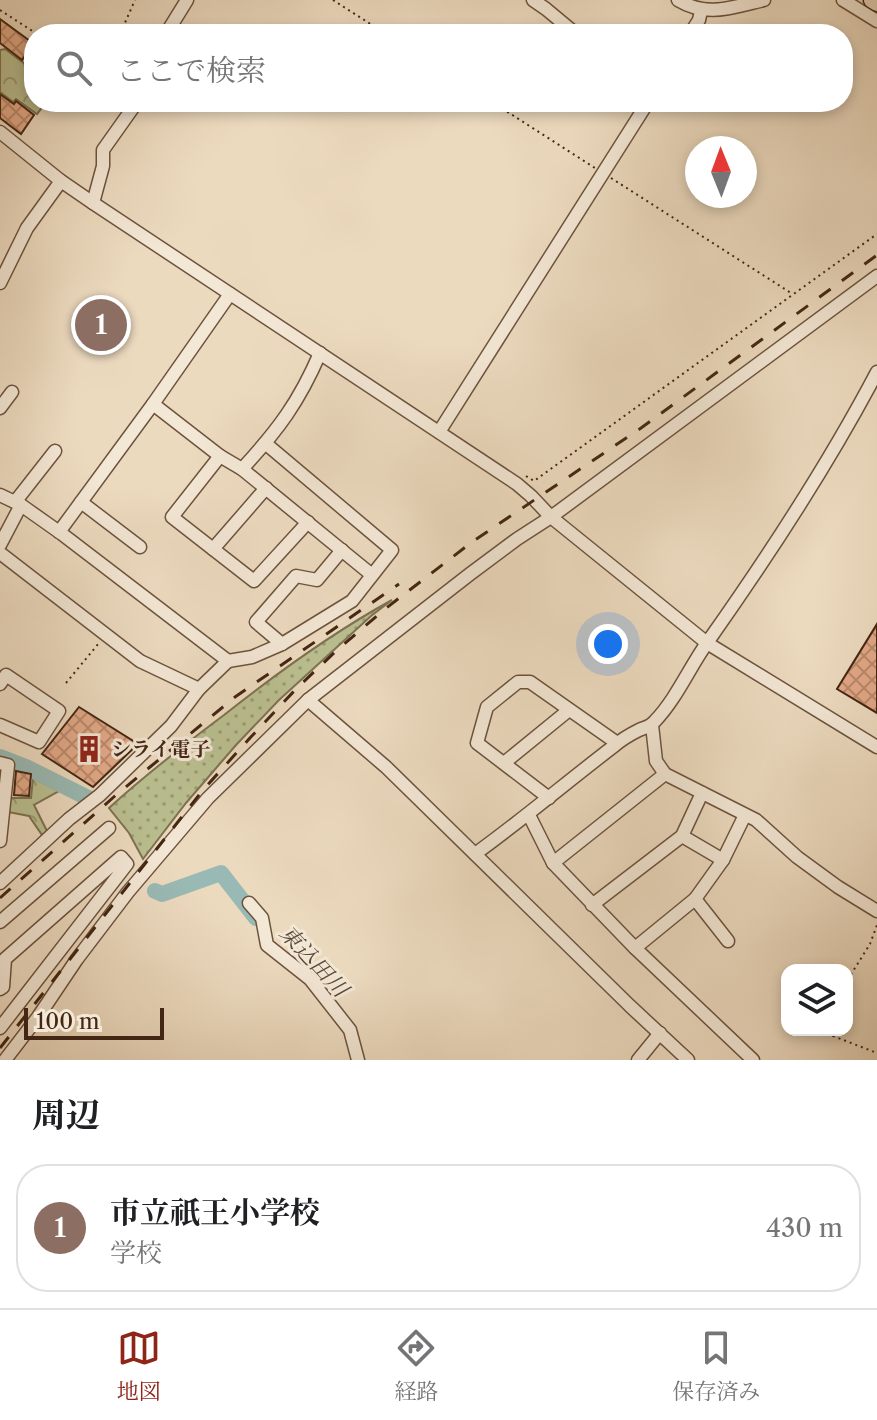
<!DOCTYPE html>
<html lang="ja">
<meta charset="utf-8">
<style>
:root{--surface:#fff;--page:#f6f6f6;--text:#202124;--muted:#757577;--line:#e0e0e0;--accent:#8f2418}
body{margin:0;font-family:"Libre Caslon Text","Noto Serif JP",serif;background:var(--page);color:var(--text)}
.controls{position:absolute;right:24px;bottom:24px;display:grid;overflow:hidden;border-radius:16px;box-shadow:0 4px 12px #0003}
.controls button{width:72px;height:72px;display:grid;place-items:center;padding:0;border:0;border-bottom:2px solid var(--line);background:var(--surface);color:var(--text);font:40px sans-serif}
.compass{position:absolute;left:685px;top:136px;width:72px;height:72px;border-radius:50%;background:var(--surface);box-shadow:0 4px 12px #0003;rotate:359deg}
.scale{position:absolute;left:24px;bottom:20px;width:140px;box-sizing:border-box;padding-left:8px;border:4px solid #432613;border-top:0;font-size:22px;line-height:28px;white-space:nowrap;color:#432613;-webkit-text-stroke:6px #f3e7d5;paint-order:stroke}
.you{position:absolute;left:608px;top:644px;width:28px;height:28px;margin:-20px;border:6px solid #fff;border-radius:50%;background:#1a73e8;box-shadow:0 0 0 12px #1a73e833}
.badge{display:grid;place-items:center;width:52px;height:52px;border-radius:50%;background:var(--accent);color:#fff;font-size:26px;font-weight:700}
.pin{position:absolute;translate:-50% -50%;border:4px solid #fff;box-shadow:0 2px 8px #0006}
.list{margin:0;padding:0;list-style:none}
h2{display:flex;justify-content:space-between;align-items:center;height:104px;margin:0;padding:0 32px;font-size:34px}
h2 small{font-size:26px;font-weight:400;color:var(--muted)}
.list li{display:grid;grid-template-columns:52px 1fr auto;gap:24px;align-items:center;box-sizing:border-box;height:128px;margin:0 16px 16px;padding:0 16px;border:2px solid var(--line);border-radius:32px}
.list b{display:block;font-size:30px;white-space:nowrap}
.list p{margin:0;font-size:26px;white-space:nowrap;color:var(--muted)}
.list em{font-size:26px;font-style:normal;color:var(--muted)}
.icon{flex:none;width:44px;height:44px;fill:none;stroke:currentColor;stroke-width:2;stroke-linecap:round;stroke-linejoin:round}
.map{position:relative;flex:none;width:877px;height:1060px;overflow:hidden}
.search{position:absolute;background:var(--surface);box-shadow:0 4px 12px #0003;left:24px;right:24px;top:24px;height:88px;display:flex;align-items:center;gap:20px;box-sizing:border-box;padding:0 28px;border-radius:32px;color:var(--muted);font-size:30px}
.sheet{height:248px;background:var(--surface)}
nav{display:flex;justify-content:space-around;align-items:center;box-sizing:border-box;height:112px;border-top:2px solid var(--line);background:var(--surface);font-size:22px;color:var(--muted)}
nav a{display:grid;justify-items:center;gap:4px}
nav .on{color:var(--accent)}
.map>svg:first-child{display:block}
.grass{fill:url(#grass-dots);stroke:#7e7252;stroke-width:2}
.park{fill:url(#park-crowns);stroke:#7e7252;stroke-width:2}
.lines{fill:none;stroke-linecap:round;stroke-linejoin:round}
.river{stroke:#99bab4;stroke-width:16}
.building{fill:url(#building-cross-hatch);stroke:#432613;stroke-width:2}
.minor-casing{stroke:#6d533e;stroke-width:15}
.major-casing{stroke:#432613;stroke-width:19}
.path{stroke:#432613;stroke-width:2;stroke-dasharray:2 4;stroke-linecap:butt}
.minor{stroke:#f3e7d5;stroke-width:12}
.major{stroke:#ecdabf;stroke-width:16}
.rail{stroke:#432613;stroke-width:3;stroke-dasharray:14 14;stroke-linecap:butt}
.labels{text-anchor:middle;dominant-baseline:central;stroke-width:6;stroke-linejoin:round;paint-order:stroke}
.poi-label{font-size:20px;font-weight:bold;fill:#432613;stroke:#f3e7d5;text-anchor:start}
.water-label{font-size:22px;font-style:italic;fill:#584b3b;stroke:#f3e7d5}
</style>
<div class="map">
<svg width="877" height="1060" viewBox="0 0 877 1060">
<defs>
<pattern id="grass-dots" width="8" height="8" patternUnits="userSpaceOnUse" patternTransform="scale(2)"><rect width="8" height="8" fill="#babf90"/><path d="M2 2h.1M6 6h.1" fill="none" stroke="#999b74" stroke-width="1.8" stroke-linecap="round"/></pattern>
<pattern id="park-crowns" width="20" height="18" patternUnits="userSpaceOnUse" patternTransform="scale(2)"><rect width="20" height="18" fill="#babf90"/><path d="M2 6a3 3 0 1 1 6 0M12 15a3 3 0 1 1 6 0" fill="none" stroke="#999b74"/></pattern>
<pattern id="building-cross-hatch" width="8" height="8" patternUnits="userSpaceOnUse" patternTransform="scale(2)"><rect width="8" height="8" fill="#e3a987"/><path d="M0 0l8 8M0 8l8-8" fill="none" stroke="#ba896d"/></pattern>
</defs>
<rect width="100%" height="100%" fill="#ecdabf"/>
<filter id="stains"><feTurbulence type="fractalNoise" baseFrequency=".0025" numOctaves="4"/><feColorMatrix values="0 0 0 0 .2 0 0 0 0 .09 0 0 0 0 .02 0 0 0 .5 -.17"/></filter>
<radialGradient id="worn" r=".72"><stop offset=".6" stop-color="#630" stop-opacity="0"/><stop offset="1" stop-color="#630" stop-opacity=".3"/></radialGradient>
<!-- grass -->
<path class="grass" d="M392,600l-21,16 -92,84 -43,45 -50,58 -43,56 -14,-26 -20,-25c36,-33 75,-63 115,-93 53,-42 108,-82 168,-115z"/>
<!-- park -->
<g class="park">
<polygon points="5,49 33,70 29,75 34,79 34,102 46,102 37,114 16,99 13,102 0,92 0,50"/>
<polygon points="33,778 59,791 34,805 48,833 42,835 29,816 8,812 9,798 31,798"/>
</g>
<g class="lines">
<!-- river -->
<g class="river">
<polyline points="0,757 28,768 88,798"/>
<polyline points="155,891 162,894 221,873 256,918"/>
</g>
</g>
<!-- building -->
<g class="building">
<polygon points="0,19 34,44 22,60 0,43"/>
<polygon points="0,94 14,104 16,101 34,115 21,134 0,118"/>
<polygon points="877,624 877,713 837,689"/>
<polygon points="79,707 138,744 93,787 42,754"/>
<polygon points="16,771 31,774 29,796 14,795"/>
</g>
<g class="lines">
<!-- minor casing -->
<g class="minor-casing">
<g id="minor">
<polyline points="533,0 546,9 576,34"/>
<path d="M678,0c30,18 54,7 86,0"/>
<polyline points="843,0 877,21"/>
<polyline points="166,34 187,0"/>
<polyline points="690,34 699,20 701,11"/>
<polyline points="0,132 61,181 93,203 517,484 531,496 551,517 707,643 877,747"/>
<polyline points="93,203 103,166 103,150 137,102"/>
<polyline points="0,283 27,228 61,181"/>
<polyline points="153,404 220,456 242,469 372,575"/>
<polyline points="0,408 12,392"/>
<polyline points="439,432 648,102"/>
<polyline points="220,456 172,517 213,549 266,488"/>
<path d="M242,469c36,-39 57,-67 78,-116"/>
<polyline points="0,495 21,505 62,534 228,661 199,689 171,726 100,795 69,819 0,883"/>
<polyline points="15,502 55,451"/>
<polyline points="81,502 140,547"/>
<polyline points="59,532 153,404 230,294"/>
<polyline points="0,545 21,505"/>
<polyline points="213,549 254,581 308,522"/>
<polyline points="0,553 140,661 199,689"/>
<polyline points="282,644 256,622 296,576 317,580 342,550"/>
<polyline points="228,661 252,657 282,644 352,601 392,550 265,443"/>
<polyline points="0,684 6,675 59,711 39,742 0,725"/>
<polyline points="308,700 386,767 630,1006 688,1060"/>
<polyline points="652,725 656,761 665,774 756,820 797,857 838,887 877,911"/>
<polyline points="0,763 8,765 0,841"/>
<polyline points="504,763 569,710"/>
<polyline points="549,798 477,743 487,707 518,682 530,682 617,743"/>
<polyline points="529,815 553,863 635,948 753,1060"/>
<polyline points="682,836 723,860"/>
<path d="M475,854c47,-34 92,-72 139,-108 7,-6 17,-12 25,-16 7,-3 11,-3 16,-9 22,-23 35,-55 54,-81 60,-85 119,-175 168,-268"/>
<polyline points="553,863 665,774"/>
<polyline points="695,899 728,941"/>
<polyline points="249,903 262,918 267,945 310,979 350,1030 358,1060"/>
<polyline points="592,905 682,836 702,793"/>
<polyline points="0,922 109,828"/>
<polyline points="635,948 695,899 723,860 745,815"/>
<polyline points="0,989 3,987 5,959 121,857 127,864 0,1028"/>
<polyline points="5,1060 38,1017 77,959 128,892 208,798 308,700 470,574 517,539 551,517 877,276"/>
<polyline points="638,1060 660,1033"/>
</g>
</g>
<!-- major casing -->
<g class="major-casing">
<polyline id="major" points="872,0 877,3"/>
</g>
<!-- path -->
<g class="path">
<polyline points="333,0 386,34"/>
<polyline points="0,10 37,34"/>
<polyline points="125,34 124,25 135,0"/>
<polyline points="492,102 595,168"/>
<polyline points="611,178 791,293"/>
<polyline points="526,476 534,481 877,234"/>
<polyline points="66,683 99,643"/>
<polyline points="847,986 850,976 870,944 877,925"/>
<polyline points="834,1030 833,1036 877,1053"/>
</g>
<!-- minor -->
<use href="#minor" class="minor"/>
<!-- major -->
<use href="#major" class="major"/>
<!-- rail -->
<g class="rail">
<polyline points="0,898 116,795 235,697 399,584"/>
<polyline points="0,1048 203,790 249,739 297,688 336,651 385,609 472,542 641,428 877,255"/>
</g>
</g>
<!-- icons -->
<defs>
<g id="building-bare" transform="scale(2.16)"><path d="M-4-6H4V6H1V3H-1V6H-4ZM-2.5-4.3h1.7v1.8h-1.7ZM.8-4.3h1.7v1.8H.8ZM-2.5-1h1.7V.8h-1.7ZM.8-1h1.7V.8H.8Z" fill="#8f2418" stroke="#f3e7d5" stroke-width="2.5" paint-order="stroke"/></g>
</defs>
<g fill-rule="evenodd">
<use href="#building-bare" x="89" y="749"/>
</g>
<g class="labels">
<!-- poi labels -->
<g class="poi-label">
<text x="111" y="749">シライ電子</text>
</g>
<!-- water labels -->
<g class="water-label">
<text transform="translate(314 961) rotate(47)">東込田川</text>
</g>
</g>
<rect width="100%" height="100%" filter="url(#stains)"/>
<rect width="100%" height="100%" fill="url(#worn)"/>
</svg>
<div class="controls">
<button><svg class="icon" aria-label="layers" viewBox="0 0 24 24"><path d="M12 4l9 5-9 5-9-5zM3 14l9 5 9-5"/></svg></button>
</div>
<svg class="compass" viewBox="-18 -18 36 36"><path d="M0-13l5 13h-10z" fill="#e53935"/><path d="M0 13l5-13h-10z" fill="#757577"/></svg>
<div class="scale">100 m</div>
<div class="you"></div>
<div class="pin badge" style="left:101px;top:325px;background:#8d6e63">1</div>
<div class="search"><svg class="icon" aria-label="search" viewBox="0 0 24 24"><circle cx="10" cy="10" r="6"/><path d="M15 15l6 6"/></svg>ここで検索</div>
</div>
<section class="sheet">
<h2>周辺<small></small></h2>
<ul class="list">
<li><span class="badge" style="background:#8d6e63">1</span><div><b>市立祇王小学校</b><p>学校</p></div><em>430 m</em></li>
</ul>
</section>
<nav>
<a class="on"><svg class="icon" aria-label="map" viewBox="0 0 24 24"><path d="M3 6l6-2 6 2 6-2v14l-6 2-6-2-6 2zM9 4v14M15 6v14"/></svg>地図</a>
<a><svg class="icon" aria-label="directions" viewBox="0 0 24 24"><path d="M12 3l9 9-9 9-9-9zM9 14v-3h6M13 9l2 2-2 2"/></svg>経路</a>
<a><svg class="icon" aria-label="saved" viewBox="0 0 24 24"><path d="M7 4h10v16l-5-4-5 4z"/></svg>保存済み</a>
</nav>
